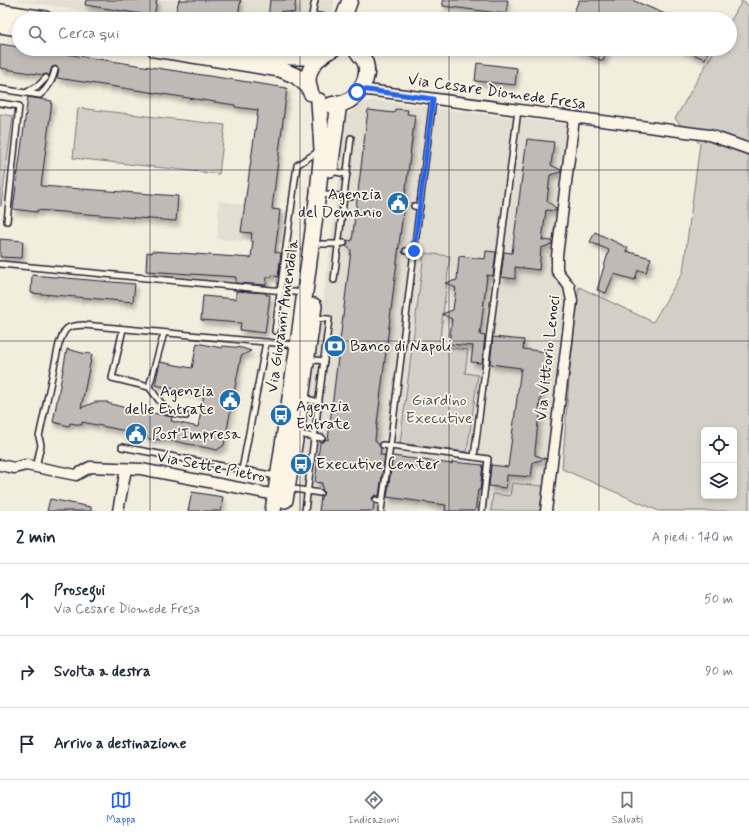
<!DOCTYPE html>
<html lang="it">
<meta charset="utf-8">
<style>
:root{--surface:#fff;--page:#f2f2f3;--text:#1f2937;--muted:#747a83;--line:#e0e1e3;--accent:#2563eb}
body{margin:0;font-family:Mynerve,sans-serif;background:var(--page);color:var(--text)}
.controls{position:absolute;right:12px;bottom:12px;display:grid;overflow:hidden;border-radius:6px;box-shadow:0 2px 6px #0003}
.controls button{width:36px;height:36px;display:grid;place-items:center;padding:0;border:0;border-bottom:1px solid var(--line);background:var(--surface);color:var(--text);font:20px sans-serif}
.stop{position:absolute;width:12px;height:12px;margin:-9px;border:3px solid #2563eb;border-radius:50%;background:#fff}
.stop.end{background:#2563eb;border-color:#fff;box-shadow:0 1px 4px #0008}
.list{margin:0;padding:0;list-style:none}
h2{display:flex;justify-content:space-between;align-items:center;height:52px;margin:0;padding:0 16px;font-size:17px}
h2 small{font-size:13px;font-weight:400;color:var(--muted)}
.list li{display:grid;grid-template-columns:26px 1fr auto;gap:12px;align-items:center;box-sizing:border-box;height:72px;padding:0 16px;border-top:1px solid var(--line)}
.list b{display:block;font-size:15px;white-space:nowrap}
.list p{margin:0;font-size:13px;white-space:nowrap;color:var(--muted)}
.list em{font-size:13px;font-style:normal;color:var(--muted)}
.icon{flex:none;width:22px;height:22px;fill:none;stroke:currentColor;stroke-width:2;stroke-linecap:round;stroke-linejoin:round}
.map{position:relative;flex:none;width:749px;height:511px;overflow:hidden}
.search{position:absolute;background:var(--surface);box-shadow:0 2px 6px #0003;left:12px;right:12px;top:12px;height:44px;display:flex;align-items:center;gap:10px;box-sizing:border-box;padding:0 14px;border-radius:22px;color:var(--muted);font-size:15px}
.sheet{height:268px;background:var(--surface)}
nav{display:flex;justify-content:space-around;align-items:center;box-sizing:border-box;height:56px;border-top:1px solid var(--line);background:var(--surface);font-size:11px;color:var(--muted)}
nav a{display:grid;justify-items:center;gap:2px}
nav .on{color:var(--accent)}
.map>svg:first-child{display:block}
.built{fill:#e3ded2}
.green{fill:#d4cfc6;stroke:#7b7880;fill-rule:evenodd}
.building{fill:#bfbab6;stroke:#22223b;filter:url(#shadow)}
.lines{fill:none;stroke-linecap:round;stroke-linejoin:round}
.service-casing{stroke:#22223b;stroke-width:8}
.minor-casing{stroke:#22223b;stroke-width:13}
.secondary-casing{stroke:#22223b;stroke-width:18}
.service{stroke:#fcf5e5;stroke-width:5}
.minor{stroke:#fcf5e5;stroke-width:10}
.secondary{stroke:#fcf5e5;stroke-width:15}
.route{stroke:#2563eb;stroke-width:5}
.grid{fill:none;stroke:#22223b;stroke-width:1;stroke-opacity:0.55}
.labels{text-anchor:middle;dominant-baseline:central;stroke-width:3.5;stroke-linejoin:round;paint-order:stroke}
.street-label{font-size:16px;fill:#22223b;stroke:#fcf5e5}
.poi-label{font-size:16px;fill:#22223b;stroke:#fcf5e5;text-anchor:start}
.park-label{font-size:16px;fill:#575665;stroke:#fcf5e5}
</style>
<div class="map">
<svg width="749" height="511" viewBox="0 0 749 511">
<defs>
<filter id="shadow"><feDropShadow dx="2.5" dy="4.5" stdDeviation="2" flood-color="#0004"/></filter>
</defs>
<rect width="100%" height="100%" fill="#f3edde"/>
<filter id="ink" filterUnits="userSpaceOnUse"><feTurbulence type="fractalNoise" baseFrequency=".025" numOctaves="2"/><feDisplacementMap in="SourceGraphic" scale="8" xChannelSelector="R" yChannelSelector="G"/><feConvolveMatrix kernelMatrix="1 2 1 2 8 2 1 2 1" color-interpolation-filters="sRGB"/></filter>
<g filter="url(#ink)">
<!-- built -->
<g class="built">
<polygon points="14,0 335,0 332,19 130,19"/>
<polygon points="372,100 580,126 560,267 579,287 570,368 545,511 296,511 347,116 358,105"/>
<polygon points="219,201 287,211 283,244 217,239"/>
</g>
<!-- green -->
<g class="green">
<path d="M742,1l7,5v505h-90l-97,-42 8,-101 9,-81 74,35 30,-50 17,-128 -25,-25 40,-70h15v-27zM704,430h30v66h-30z"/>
<polygon points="78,108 225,125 219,174 73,158"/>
<polygon points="0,114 13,116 1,206 0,206"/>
<polygon points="424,253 450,256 439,346 468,350 465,373 478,375 467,452 400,443"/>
<polygon points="512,483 543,486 540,511 491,511 493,494 510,496"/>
</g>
<!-- building -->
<g class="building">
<polygon points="86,0 157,0 154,16 85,5"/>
<polygon points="179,0 241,0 237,19 191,19 175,15"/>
<polygon points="270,0 296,0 294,13 281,11 280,19 268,19"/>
<polygon points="443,0 508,0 506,14 443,6"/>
<polygon points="579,0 632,0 677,19 571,19"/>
<polygon points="0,44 19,47 19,49 33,49 287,88 272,209 280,210 275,252 281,253 278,277 272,275 272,277 267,277 266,285 236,283 236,277 146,271 147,252 152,253 152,251 251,258 253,241 251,241 252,233 241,232 258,110 235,107 235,105 57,78 59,69 56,66 52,67 49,76 47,74 43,75 0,68"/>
<polygon points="574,49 608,49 603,61"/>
<polygon points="680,49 709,49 705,59"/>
<polygon points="477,63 517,68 515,85 475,81"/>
<polygon points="28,97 52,101 41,186 178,196 176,221 37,210 37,212 13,209"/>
<polygon points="395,109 408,110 407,114 415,115 375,440 381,448 380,455 385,455 379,496 375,495 372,498 372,501 374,503 373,511 319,511 321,497 323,495 324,492 322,489 322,483 315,482 320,442 323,442 326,439 328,440 351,250 346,246 348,244 347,240 352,241 368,110 394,113"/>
<polygon points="527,139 554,142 551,165 561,170 561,172 550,175 547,201 556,208 556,211 546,210 542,240 552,241 552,244 541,248 539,270 515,267 515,279 501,277 504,252 512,253"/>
<polygon points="595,232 628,248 626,251 651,258 646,272 638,270 635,280 614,274 606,293 597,290 609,250 590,242"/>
<polygon points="0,239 23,241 22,258 0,257"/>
<polygon points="486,251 496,252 493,276 487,275 480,335 485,336 482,363 471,362 473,346 449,344 452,319 442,314 453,310 456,288 445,283 457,280 459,256 485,259"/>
<polygon points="32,275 135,284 133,302 31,293"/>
<polygon points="236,291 266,293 266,295 270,295 265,333 240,330 241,323 201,320 203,296 236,299"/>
<polygon points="493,337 524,340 523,349 547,352 545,368 547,368 546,379 543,379 539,410 541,410 539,422 538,422 535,451 535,455 546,459 533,462 531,477 507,475 506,488 489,486 491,465 508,467 521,368 490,364"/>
<polygon points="197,343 222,348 223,346 242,348 251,351 241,356 224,445 217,450 174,441 149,439 140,430 139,437 125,435 126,431 82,422 82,425 70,423 69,426 53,422 67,349 82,353 92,354 81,408 95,402 108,402 107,403 134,410 134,409 172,417 171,421 198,427 204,395 155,385 160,362 192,368"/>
<polygon points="393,456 452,464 452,462 483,465 480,490 478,490 475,511 445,511 446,505 387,497"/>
<polygon points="192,492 223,497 221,511 188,511"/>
<polygon points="50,499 91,507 91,511 47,511"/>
</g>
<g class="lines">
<!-- service casing -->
<g class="service-casing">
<g id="service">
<polyline points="315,0 312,15 336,19"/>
<polyline points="0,89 26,93 39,85 46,78"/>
<path d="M26,93l14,2c9,-8 12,-14 15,-25"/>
<polyline points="433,99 390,446 474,457"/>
<polyline points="0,103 19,106 7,221"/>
<polyline points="330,171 347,174"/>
<polyline points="327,195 351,197"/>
<polyline points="414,206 420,207"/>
<polyline points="321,244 338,244 344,243"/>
<polyline points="406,251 414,251"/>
<polyline points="0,264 304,293"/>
<polyline points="334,280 351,138"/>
<polyline points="123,329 112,378 149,387 168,412 186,416"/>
<polyline points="275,331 297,165 319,151"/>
<polyline points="307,359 324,361"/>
<polyline points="149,387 164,333"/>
<polyline points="302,398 319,402"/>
<polyline points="297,434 322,438"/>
<polyline points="122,447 276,476"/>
<path d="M36,467l5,-22 -2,-8 20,-93c6,-17 7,-18 25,-19l212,20"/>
<polyline points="242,470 266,342"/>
<polyline points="288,488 320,493"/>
<polyline points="376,500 382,502"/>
<polyline points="305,511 329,319 313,318"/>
<polyline points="381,511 390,446 383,445"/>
<polyline points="482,511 488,459 474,457 518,110"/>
</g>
</g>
<!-- minor casing -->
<g class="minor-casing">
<g id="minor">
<polyline points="360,89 709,135 749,149"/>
<polyline points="0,465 14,468 26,465 76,475 90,467 141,469 276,495"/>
<polyline points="118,511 126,469"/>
<polyline points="546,511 572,301 569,286 557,271 557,256 574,118"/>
</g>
</g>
<!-- secondary casing -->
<g class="secondary-casing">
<g id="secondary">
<polyline points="0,12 45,19"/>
<polyline points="343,19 350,0"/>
<polyline points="0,25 19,28"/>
<polyline points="155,49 280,69 296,76 309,87"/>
<polyline points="237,49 292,57 321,57"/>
<path d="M311,93c-9,-19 4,-36 22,-44"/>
<path d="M331,105c4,-1 9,-1 13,-2 15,-6 27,-26 21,-41 -2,-5 -7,-8 -9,-13"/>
<polyline points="330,169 339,103"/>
<polyline points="285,500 296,434 314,306"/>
<polyline points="273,511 298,345 318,193 322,150 319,101"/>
</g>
</g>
<!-- service -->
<use href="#service" class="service"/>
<!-- minor -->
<use href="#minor" class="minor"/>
<!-- secondary -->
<use href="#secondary" class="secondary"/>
</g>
</g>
<g class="lines" filter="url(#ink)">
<!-- route -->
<polyline class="route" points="357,92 360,89 433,99 414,251"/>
</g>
<!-- grid -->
<path class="grid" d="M150,0v19M300,0v19M449,0v19M599,0v19M150,49v462M300,49v462M449,49v462M599,49v462M0,170h749M0,341h749"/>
<!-- icons -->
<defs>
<g id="civic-disc" transform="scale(1.15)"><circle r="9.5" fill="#1f6fb2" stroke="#fcf5e5"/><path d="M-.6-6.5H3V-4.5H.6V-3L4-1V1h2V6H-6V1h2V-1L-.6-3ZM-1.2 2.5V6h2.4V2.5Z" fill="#fff"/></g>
<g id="bank-disc" transform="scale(1.15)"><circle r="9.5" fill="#1f6fb2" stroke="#fcf5e5"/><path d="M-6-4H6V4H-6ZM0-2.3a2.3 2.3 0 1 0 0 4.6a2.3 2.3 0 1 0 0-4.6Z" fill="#fff"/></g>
<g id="bus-disc" transform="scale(1.15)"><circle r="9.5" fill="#1f6fb2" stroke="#fcf5e5"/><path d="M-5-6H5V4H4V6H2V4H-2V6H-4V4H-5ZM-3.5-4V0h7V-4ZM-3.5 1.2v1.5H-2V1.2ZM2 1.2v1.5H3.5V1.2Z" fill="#fff"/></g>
</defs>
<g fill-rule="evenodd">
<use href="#civic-disc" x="398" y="203"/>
<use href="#bank-disc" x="335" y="346"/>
<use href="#civic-disc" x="230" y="400"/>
<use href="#bus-disc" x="281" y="415"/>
<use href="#civic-disc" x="136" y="434"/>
<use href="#bus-disc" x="301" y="464"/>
</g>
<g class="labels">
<!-- street labels -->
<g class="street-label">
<text transform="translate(497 92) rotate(8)">Via Cesare Diomede Fresa</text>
<text transform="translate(283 316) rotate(-82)">Via Giovanni Amendola</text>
<text transform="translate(548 358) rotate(-84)">Via Vittorio Lenoci</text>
<text transform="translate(211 467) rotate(11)">Via Sette Pietro</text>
</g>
<!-- poi labels -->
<g class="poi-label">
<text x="382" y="194" text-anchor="end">Agenzia<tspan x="382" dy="18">del Demanio</tspan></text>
<text x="350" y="346">Banco di Napoli</text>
<text x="214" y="391" text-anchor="end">Agenzia<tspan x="214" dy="18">delle Entrate</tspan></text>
<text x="296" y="406">Agenzia<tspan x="296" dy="18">Entrate</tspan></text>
<text x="152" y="434">Post'Impresa</text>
<text x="316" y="464">Executive Center</text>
</g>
<!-- park labels -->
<g class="park-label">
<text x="439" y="400">Giardino<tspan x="439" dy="18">Executive</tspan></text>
</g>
</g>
</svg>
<div class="controls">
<button><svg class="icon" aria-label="locate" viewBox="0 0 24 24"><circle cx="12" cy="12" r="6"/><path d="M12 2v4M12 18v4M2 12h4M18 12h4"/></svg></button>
<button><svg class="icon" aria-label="layers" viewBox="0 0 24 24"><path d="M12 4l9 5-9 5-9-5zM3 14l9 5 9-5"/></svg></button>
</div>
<div class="stop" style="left:357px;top:92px"></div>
<div class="stop end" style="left:414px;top:251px"></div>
<div class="search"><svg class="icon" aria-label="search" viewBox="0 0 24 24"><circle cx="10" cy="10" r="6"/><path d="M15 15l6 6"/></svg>Cerca qui</div>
</div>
<section class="sheet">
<h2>2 min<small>A piedi · 140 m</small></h2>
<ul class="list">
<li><svg class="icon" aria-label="ahead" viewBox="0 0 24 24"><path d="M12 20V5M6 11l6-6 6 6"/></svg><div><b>Prosegui</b><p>Via Cesare Diomede Fresa</p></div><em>50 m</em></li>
<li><svg class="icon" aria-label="right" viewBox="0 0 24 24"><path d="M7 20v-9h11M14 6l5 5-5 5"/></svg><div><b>Svolta a destra</b></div><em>90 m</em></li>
<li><svg class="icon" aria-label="arrive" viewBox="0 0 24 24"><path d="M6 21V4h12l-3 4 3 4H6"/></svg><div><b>Arrivo a destinazione</b></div></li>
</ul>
</section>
<nav>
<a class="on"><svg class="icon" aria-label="map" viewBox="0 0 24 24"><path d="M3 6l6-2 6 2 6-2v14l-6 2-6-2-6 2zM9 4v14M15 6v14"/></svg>Mappa</a>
<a><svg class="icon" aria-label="directions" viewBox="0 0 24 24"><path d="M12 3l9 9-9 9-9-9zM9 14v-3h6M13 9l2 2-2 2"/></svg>Indicazioni</a>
<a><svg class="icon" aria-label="saved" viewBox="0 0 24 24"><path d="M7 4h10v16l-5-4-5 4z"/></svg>Salvati</a>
</nav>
